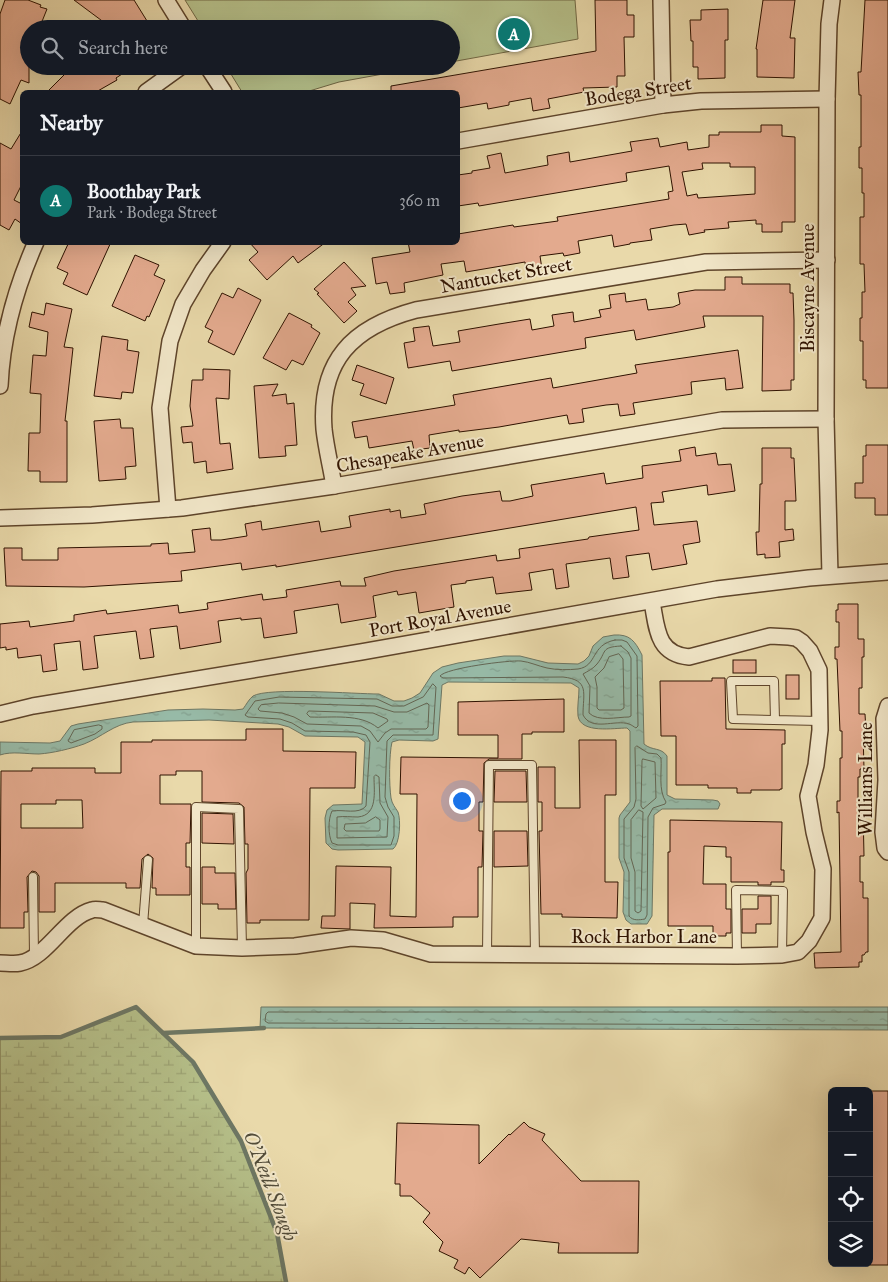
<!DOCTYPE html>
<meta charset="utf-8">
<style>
:root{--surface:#171b24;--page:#242831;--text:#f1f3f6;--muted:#9ea1a6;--line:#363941;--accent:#0f766e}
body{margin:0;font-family:"IM FELL Great Primer",serif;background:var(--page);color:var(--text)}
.controls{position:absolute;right:15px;bottom:15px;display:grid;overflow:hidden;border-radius:8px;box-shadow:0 5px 20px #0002}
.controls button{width:45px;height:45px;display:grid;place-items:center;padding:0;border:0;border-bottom:1px solid var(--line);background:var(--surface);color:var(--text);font:25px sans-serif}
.you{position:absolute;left:461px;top:800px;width:18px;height:18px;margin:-12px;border:4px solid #fff;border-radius:50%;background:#1a73e8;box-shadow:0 0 0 8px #1a73e833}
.badge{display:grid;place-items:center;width:32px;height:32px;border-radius:50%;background:var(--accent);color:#fff;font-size:16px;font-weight:700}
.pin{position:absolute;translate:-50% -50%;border:2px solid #fff;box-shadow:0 1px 5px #0006}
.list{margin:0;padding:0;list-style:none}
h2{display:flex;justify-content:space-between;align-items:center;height:65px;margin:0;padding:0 20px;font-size:21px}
h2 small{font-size:16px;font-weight:400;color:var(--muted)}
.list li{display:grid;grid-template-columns:32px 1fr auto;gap:15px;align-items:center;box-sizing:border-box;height:90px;padding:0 20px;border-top:1px solid var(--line)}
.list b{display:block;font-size:19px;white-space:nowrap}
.list p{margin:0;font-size:16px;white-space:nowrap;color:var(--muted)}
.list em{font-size:16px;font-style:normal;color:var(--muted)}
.icon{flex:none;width:28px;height:28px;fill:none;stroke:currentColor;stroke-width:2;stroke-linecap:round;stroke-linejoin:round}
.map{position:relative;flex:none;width:888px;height:1282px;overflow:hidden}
.search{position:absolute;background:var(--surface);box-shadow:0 5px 20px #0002;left:20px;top:20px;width:440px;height:55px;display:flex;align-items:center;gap:12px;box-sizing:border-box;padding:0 18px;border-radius:28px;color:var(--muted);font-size:19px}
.panel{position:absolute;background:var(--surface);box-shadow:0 5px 20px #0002;left:20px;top:90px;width:440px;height:155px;border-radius:8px}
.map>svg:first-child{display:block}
.wetland{fill:url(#wetland-marsh);stroke:#726844}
.green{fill:#b5bf89;stroke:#726844}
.water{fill:url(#water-ripples);stroke:#6d7764}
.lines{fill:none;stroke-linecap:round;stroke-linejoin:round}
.shore{stroke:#636654;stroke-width:1}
.stream{stroke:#6d7764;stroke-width:4.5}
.building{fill:#e3aa8e;stroke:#2f1200;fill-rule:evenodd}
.lane-casing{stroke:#5e442a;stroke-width:10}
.street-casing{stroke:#5e442a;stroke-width:18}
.lane{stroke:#f1e6c8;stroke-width:8}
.street{stroke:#f1e6c8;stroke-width:15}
.labels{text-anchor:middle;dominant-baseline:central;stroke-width:4;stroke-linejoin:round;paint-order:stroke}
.street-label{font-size:19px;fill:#2f1200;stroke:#f1e6c8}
.water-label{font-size:20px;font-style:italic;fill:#534d3a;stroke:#f1e6c8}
</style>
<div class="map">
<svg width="888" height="1282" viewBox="0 0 888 1282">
<defs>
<pattern id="wetland-marsh" width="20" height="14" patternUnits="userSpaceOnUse" patternTransform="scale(1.25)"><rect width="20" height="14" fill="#b5bf89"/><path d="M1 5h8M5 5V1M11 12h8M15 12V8" fill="none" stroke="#9ca374"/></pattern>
<pattern id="water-ripples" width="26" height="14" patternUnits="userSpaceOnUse" patternTransform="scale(1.25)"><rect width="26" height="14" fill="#97baa7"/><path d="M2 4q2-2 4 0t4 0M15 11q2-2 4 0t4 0" fill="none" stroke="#829f8e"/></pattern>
</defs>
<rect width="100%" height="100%" fill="#e9d9aa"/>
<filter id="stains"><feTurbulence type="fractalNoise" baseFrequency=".004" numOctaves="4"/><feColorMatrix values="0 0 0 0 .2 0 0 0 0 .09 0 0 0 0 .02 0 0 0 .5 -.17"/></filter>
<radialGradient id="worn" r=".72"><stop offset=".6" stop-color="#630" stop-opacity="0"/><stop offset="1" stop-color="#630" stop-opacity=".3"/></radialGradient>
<!-- wetland -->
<polygon class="wetland" points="136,1007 193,1062 241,1141 277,1233 286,1282 0,1282 0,1038 61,1037"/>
<!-- green -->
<g class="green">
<polygon points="185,0 575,0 578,39 451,62 451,29 203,29"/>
<polygon points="226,66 427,66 339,82 306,92 242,92"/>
</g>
<!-- water -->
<g class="water">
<path d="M614,635c16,-1 21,6 28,20l2,89c8,7 17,3 23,12v39l8,4 38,1 5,1 2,3 -2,5h-56l-8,6 -2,101 -5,8h-16l-5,-4 -3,-8 1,-40 -5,-14v-40l1,-3 10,-13v-71l-3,-3c-13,0 -46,6 -49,-12 -1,-9 1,-19 1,-28l-8,-5 -123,-1 -6,3 -4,54 -5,2 -34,-1 -7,2c-3,13 -3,42 -1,56 1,6 4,9 7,14 3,8 2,32 -5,37l-55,1 -6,-1 -6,-6 -1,-25 2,-8 6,-5 29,-1 3,-62 -7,-5 -53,-1 -16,-9 -11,-3 -69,-4 -76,2c-19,2 -31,15 -49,22 -14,5 -31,9 -45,10 -13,0 -27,-3 -39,1v-13l50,1 10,-2 11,-15 7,-2 90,-14 35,-1 32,1 8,-1c3,-4 6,-10 10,-13 15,-9 103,-2 126,-2l15,7h10l8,-3 8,-5 13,-20 9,-6 16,-4 46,-7h16l28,7 30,1 6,-3 5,-5 4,-10 10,-9z"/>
<polygon points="261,1007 888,1007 888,1030 260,1028"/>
</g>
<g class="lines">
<!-- shore -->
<g class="shore">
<path d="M615,640h7l5,2 10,14 1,70 -2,2c-2,-1 -4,-3 -7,-4 -14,-5 -37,8 -46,-9 0,-22 7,-35 -20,-38l-120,1 -3,-2c6,-8 69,-16 81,-15 9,1 17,5 26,7 9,2 22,2 31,1 20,-3 12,-24 37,-29z"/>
<path d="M621,646l7,6 3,6v58l-2,1c-12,0 -31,5 -40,-4l1,-27 -7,-12c5,-3 10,-5 14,-10 10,-12 3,-17 24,-18z"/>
<polygon points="619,654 623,659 624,708 621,710 599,710 597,708 597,687 595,677 604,668 609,657"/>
<path d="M433,684l3,3 -3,48h-40l-6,6 -2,56 3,10 6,10v19l-3,9h-53l-6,-2c-4,-8 -4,-24 0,-32 11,-2 27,4 34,-5l4,-64 -4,-7 -13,-3 -48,-1 -13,-8 -12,-4 -32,-2 -3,-2 10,-14 24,-4 98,2 15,7h12l19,-9z"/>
<polygon points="279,703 375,706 394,712 407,712 427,703 429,705 428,727 426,729 391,729 385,733 378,742 370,731 361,726 307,724 294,717 282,713 260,711 258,709 261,705"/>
<path d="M309,711l64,2 14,6 1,2 -10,7c-18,-15 -46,-10 -68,-11l-3,-3z"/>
<polygon points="99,725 102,726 102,729 95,734 71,743 68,741 74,730"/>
<path d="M637,746l11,7 9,1 4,4c1,14 -3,32 5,44l-1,2 -12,4 -5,9 -1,98 -2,4c-6,1 -12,2 -16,-3v-44l-5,-14v-39l10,-12 2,-8 -1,-51z"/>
<polygon points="643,759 655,762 656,798 643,809 641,806 642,761"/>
<path d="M376,775l3,2 1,26 8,14 -1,20 -50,1v-21c7,-1 14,0 21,0 20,-2 16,-25 16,-40z"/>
<polygon points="639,810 643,812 641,911 638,913 635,911 635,872 631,858 631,820"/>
<polygon points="376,817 380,820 380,829 379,831 346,831 344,829 345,824 365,823"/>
<polyline points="888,1012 268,1012 266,1014 265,1021 268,1023 888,1025"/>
</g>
<!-- stream -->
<g class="stream">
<polyline points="163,1033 264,1028"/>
<polyline points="0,1038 61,1037 136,1007 193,1062 241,1141 277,1233 286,1282"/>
</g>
</g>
<!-- building -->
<g class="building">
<polygon points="5,0 28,0 41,5 40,7 47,9 39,29 29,29 29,83 21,80 10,104 0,99 0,14"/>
<polygon points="74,0 134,0 152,29 113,29"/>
<polygon points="595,0 627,0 627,15 634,15 634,37 624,37 625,76 617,76 617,87 583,88 584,92 548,99 550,108 533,111 531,98 509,102 509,105 488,109 487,103 458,108 458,92 391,92 391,86 596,51"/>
<polygon points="763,0 795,0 790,38 795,38 794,78 757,77 757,49 756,49"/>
<polygon points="865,0 888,0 888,388 866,388 866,380 863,380 863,341 860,341 860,318 862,318 862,292 865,292 864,264 860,264 860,217 864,217 864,193 862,193 862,168 859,168 859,147 861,147 861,95 859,95 858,72 861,72"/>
<polygon points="728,9 728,40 725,40 725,78 698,79 698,67 693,67 693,41 691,41 690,20 701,20 701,10"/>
<polygon points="65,66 134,66 116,78 117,80 96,92 47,92 68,71"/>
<path d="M761,125h21v11l13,1v85h-13v10h-20v-8h-6v-4l-28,2 1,6 -25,2 1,2 -16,3 -3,-11 -12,1 -24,4 2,11 -22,3v1l-16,3 -2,-12 -34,6 2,12 -16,3 -1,-3 -23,3 2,13 -16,2 -1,-9 -59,10 -2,-11 -23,3 2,11 -39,8 1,9 -15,2 -3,-12 -11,2 -4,-26 38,-6 -2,-10h50v-8l55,-9 1,2 44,-6 -1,-4 112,-18 -1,-7 5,-1 -4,-25 -43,7 1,8 -148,25 -1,-3 -20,3v-31l14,-2v-2l18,-3 -3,-12 14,-3 4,20 43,-8 -1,-9 22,-4 1,10 62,-11 -2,-9 28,-4 2,9 27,-5 1,8 21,-3v-12h10v-3h42zM702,163h28v4h25v27l-57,4 -1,-4 -10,2 -5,-24 21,-3z"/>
<polygon points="22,131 22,184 14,200 22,204 22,224 15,219 9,230 0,225 0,143 11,149"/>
<polygon points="69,242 111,242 87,295 63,284 68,273 57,268"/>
<polygon points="249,242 326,242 298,263 293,256 267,280 249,260 258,252"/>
<polygon points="135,255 159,265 154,275 165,280 149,317 147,316 145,321 112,306"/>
<polygon points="344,262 366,286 351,288 356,295 348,302 357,311 344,323 317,294 319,293 314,289"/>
<polygon points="725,277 742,277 742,284 790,284 790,293 793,293 794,320 794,380 791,380 791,390 762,391 763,316 703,316 705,327 636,340 634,330 585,338 586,348 452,371 450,361 408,368 404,343 415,341 413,328 429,326 433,346 460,342 458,331 499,324 530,319 532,330 554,326 552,315 573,312 574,322 601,317 599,310 611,308 609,295 625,293 626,302 646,299 648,310 673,307 680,304 678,293 695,290 725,290"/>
<polygon points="238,288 261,300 234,355 208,342 213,331 205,327 222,293 233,298"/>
<polygon points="46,303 72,309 64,347 73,348 65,421 67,421 67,482 40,482 40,471 28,471 29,433 40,433 41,394 30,393 33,355 46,356 48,332 29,327 32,312 44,315"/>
<polygon points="289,313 312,325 311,327 320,333 303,365 292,360 286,370 263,358"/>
<polygon points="102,336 128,340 127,350 139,352 133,393 122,392 121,399 94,396"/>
<polygon points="738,350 743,388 726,390 725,378 691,382 692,394 633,403 635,414 620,416 618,404 606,405 582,409 584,422 569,424 567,415 499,427 459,432 459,430 429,435 430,448 414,450 412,441 369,448 367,436 355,438 352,422 455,405 453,395 551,378 553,388 637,373 635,365"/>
<polygon points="357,365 394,378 386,404 360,395 364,384 352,380"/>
<polygon points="203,369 230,370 229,399 216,398 220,444 230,443 233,469 207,473 206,461 194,463 192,442 183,443 181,427 193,426 190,406 192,380 203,380"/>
<polygon points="278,384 272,396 286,394 287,404 294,403 297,445 285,446 286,456 259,458 254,386"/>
<polygon points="120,419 121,428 133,428 136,466 125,467 126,479 99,481 94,421"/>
<polygon points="866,445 888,445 888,515 875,515 875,498 855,498 855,483 863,483 863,456 866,456"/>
<polygon points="695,447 696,456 716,453 718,465 731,464 735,491 708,495 707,485 662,492 664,502 651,503 654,525 697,521 700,542 683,545 687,564 652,570 649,553 626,556 629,577 613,579 610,558 566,564 569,587 556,589 553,569 529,573 532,590 496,594 493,577 466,581 466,583 451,585 454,607 419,613 416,592 398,595 397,591 373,596 376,617 341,623 338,604 294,611 297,633 264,638 261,618 241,620 241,618 218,621 221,642 180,649 177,626 150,629 154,657 140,659 136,631 94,636 98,668 83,670 80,641 54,644 57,670 43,672 41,655 18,658 17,648 6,650 6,647 0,648 0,624 29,621 30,627 74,621 74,615 106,610 107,614 178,605 179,613 208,609 207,603 262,594 263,600 287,597 286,590 340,581 341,586 366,586 364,578 394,571 496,555 497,561 520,558 519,549 588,539 589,537 639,530 636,507 276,567 276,565 242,570 241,563 181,571 182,581 84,587 6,586 4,548 22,548 22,560 58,560 58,548 151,546 151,544 168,543 169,554 195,552 192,530 210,528 211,540 221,540 247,536 245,524 261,521 262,530 319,521 321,532 351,527 349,516 390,509 390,512 400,510 401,518 426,514 424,504 462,496 500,491 502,501 510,501 533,496 531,485 604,473 606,484 643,478 642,466 681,461 679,450"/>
<polygon points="762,448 791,448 791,458 794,458 796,501 785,501 785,530 793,529 794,540 779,542 780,557 765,558 765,554 757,555 756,532 759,532 760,484 762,484"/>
<polygon points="838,604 858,604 858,639 864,639 864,657 862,657 862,688 859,688 859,714 865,714 866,731 863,731 864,769 860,769 860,777 858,777 858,799 861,799 861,809 863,809 864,856 860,856 860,882 863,882 863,898 868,898 868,952 866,952 864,955 862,955 862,962 859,962 859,967 815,968 814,953 841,952 839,812 837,813 837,801 840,801 840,758 842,758 842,731 840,731 837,659 835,659 835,647 839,647 839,622 836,622 836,610 838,610"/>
<rect x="733" y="660" width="23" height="13"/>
<rect x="786" y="675" width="13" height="24"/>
<polygon points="712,678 725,678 726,729 785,730 785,744 782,744 782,789 780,789 780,790 751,790 751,793 737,793 737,788 708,788 708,785 676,785 676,736 661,736 660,681 712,681"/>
<polygon points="564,699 564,732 532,732 532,734 522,734 522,759 489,759 484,763 483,802 479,802 479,831 483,831 482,867 478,867 478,917 453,917 453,927 374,928 375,904 350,903 350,929 321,928 322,916 335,916 336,866 391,867 390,916 416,917 417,794 400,794 401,757 498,758 498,735 458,735 458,702"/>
<path d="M246,729h37v22l73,1 -1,36h-45l-1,132h-49v3h-13l-1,-50 2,-4v-25h-3l-1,-37 -5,-4 -37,-1v-31h-26v4h-16v29h31l-1,39h-4v24h4v28h-34v-7h-4l1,-30 -5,-4 -6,5 -2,29h-14v-5h-71v29h-16v-36l-3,-4 -4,-1 -5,6 1,35h-4v16h-24l1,-157h31v-3h63v5h26v-31h31v-2h94zM56,800h26l1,28h-62v-24h35z"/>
<polygon points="579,740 616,740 616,795 605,795 605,882 618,882 617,918 562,917 562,914 541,914 539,831 542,831 542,802 538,802 538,767 555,767 555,808 580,808"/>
<polygon points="495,771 526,771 527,802 494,802"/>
<polygon points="202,813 233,814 234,844 202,843"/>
<polygon points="670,820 782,822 781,870 784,870 784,882 771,882 771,885 758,885 758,882 731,882 731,857 726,857 726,847 704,846 703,884 726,884 726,909 731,909 731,933 726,933 726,936 713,936 713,926 668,926 668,852 670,852"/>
<polygon points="494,831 527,831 528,866 494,867"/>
<polygon points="202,867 215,867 215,873 235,873 236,909 218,909 218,904 202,904"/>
<polygon points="758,896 771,896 771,924 756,924 756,933 742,933 742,909 758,909"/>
<polygon points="870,1091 888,1091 888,1265 869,1265"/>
<polygon points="524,1122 529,1127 545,1134 542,1140 581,1181 639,1181 638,1253 558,1253 559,1243 521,1239 480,1278 469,1267 465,1274 454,1268 458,1260 439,1251 443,1242 423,1222 430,1213 411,1196 400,1196 400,1184 395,1184 397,1123 479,1125 479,1164 509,1134 510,1135"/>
</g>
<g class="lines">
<!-- lane casing -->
<g class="lane-casing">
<g id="lane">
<polyline points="775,720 774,681 731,681 733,719 820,721"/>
<polyline points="33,877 34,956"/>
<polyline points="143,925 148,860"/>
<polyline points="196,946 196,807 239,809 242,948"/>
<polyline points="487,954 489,765 532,765 535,955"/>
<polyline points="737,956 736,890 783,891 782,955"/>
</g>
</g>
<!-- street casing -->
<g class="street-casing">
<g id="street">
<polyline points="166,0 184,29"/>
<polyline points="661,0 663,105"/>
<polyline points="207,66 224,92"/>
<polyline points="146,92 182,66"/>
<polyline points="458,141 663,105 701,101 827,99"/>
<path d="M0,386c2,-48 16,-99 36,-144"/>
<path d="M334,486c-3,-19 -8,-38 -10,-57 -5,-68 28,-102 92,-119l290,-48 121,-2"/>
<polyline points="168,509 160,408 170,341 183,304 203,270 223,242"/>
<polyline points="0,518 92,515 182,508 334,486 722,420 826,419"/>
<polyline points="830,575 826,419 827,99 829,24 832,0"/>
<polyline points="888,706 884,719 886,780 883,832 885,848 888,852"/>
<polyline points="0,714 33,706 361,652 717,589 809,578 888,572"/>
<path d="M0,963c6,0 14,1 20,0 27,-5 45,-46 72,-53 3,-1 8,0 11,0l93,36 46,2 53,-2 56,-8 32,2 48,14 306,2 45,-1 16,-3 11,-11 13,-23 1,-49 -9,-37 -6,-36 8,-31 4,-35 -1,-60 -9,-19 -8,-9 -6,-4 -7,-1 -19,-1 -81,21c-33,-3 -32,-30 -37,-55"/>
</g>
</g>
<!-- lane -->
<use href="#lane" class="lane"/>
<!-- street -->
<use href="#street" class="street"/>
</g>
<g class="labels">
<!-- street labels -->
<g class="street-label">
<text transform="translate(638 91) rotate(-9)">Bodega Street</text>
<text transform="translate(506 275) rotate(-10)">Nantucket Street</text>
<text transform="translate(807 288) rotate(-90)">Biscayne Avenue</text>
<text transform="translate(410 453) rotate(-10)">Chesapeake Avenue</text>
<text transform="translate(440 618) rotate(-10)">Port Royal Avenue</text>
<text transform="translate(865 779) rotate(-90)">Williams Lane</text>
<text x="644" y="936">Rock Harbor Lane</text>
</g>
<!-- water labels -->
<g class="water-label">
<text transform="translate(271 1186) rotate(69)">O'Neill Slough</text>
</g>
</g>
<rect width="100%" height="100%" filter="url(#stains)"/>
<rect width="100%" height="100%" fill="url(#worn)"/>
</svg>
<div class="controls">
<button>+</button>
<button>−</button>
<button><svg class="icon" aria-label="locate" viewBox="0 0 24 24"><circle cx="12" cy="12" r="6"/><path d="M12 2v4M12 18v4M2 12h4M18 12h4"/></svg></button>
<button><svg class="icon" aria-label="layers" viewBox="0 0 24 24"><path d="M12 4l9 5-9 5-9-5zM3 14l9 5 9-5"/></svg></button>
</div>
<div class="you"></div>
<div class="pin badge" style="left:514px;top:34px">A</div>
<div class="search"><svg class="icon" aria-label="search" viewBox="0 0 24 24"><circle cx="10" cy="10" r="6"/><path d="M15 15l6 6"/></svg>Search here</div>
<section class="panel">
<h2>Nearby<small></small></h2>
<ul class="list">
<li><span class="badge">A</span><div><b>Boothbay Park</b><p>Park · Bodega Street</p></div><em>360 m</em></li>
</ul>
</section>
</div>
